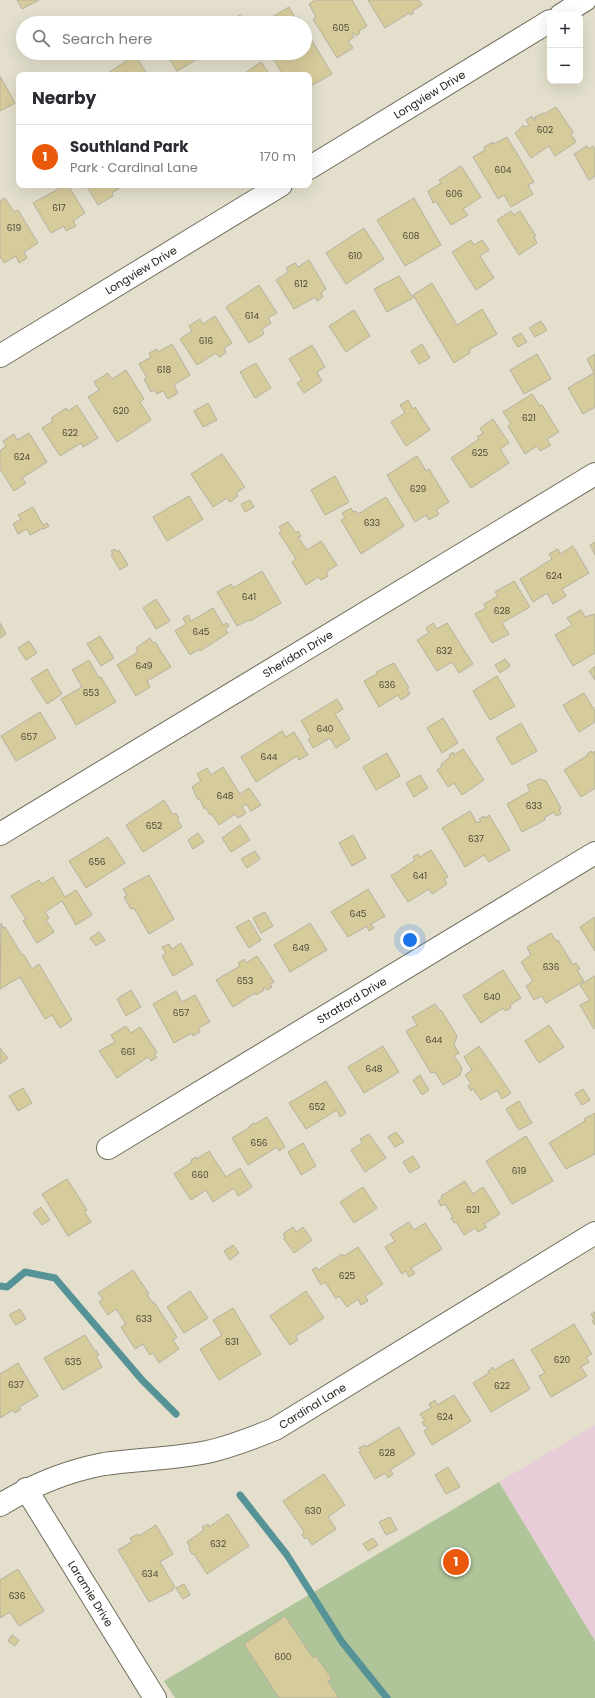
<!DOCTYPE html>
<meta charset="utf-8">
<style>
:root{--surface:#fff;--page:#f2f2f3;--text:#2b2b33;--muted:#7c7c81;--line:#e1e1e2;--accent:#ea580c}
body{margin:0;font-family:Poppins,sans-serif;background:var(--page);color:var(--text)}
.controls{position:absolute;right:12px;top:12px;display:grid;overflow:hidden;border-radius:8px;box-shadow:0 4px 16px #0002}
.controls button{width:36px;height:36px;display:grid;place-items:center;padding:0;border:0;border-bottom:1px solid var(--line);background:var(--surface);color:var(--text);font:20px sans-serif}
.you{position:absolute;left:410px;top:940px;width:14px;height:14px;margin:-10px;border:3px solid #fff;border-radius:50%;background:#1a73e8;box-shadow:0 0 0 6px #1a73e833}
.badge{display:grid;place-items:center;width:26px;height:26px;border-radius:50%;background:var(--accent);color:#fff;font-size:13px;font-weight:700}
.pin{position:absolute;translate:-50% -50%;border:2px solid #fff;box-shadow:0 1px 4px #0006}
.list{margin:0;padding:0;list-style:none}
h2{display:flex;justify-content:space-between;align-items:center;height:52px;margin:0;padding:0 16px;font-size:17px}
h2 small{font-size:13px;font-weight:400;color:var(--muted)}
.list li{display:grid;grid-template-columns:26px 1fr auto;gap:12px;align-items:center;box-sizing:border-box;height:64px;padding:0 16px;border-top:1px solid var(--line)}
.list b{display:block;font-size:15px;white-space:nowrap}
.list p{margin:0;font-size:13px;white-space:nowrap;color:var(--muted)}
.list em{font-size:13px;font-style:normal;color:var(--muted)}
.icon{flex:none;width:22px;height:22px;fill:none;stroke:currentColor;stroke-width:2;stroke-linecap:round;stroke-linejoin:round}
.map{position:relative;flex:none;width:595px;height:1698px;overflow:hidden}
.search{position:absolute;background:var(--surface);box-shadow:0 4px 16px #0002;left:16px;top:16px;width:296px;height:44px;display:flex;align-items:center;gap:10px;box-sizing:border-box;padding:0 14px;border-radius:22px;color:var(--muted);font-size:15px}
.panel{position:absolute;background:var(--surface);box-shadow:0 4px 16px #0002;left:16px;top:72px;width:296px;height:116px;border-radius:8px}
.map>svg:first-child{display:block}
.education{fill:#e6cdd7}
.green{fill:#afc499}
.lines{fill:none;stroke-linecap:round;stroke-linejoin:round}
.stream{stroke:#559397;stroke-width:7}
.building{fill:#d6cb9b;stroke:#b5b19f}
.minor-casing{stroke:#716d5d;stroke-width:24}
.minor{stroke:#fff;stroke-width:22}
.labels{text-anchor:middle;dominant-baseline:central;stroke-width:4;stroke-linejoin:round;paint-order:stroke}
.number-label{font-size:9px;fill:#4c4837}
.street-label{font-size:11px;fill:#1e1d16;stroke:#fff}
</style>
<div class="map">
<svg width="595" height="1698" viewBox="0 0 595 1698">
<rect width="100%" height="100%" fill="#e3dfcc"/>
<!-- education -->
<polygon class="education" points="595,1425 595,1641 499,1482"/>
<!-- green -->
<polygon class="green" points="499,1482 595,1641 595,1698 175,1698 164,1681"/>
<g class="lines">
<!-- stream -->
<g class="stream">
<polyline points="0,1286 7,1287 25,1272 55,1278 142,1380 176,1414"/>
<polyline points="240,1495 287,1555 342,1642 387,1698"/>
</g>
</g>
<!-- building -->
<g class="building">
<polygon points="17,0 39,0 22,9"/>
<polygon points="315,0 352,0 367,26 359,31 360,33 356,36 354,33 352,34 354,37 348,41 353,48 337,58 313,19 316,17 309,4"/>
<polygon points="368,0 419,0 422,5 412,11 414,13 410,15 409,13 385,28"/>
<polygon points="289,7 296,19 298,17 301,23 262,23"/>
<polygon points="240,15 245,23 227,23"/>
<polygon points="305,29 332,74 309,87 309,75 283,75 271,55 273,53 305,53"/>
<polygon points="166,53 198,53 201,57 177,71"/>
<polygon points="135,55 148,75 105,75"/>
<polygon points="261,62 270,75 242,75"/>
<polygon points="0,76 15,103 0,111"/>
<polygon points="556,107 573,132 571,134 576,142 555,156 549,146 531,158 515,133 521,128 521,127 523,125 525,127 529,125 526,120 532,116 535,121 536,120 535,117 543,113 544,114"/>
<polygon points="507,137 534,182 528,185 533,194 511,207 504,195 498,199 473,157 485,150 484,147 493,142 494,144"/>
<polygon points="587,146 589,149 593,146 595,149 595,176 589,180 574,154"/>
<polygon points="461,166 481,197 463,209 468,215 451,225 436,201 433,203 428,191 441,183 439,180"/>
<polygon points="65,185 68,185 85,213 73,221 76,226 66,231 64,226 51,233 33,203"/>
<polygon points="86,185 124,185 112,193 113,196 98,205"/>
<polygon points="5,198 14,212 18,210 38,243 24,252 27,258 19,263 16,256 4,263 0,256 0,201"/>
<polygon points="414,198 441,245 405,266 377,220"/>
<polygon points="511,211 514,215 520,211 536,236 534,237 537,243 519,255 497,220"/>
<polygon points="364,228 384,259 346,284 326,253"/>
<polygon points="471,240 474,245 482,240 489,250 480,256 494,278 476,290 452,252"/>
<polygon points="309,260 326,289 321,293 323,297 317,301 315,297 294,309 276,280 288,272 286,268 295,263 298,267"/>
<polygon points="399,276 413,298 387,312 374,289"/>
<polygon points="432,283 457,325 482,309 497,334 469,350 470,353 454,363 413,295"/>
<polygon points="259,285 277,313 268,318 271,323 262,329 264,334 249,343 226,307"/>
<polygon points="354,310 370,336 346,352 329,326"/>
<polygon points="215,316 232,343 224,348 226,353 219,357 216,353 197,365 180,339 192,331 189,326 200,319 203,324"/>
<polygon points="541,321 547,330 535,337 529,328"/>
<polygon points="521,333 527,342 518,347 512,338"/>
<polygon points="172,344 190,375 174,385 178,393 168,399 163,391 157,394 154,390 151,392 144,379 147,378 139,364 151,357 149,353 157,349 158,352"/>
<polygon points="422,344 430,358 419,364 411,351"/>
<polygon points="312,345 325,367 317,372 322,381 304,393 297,383 302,380 289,359"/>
<polygon points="537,354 551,379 524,394 510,370"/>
<polygon points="595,354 595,407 583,414 568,388 594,373 587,359"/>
<polygon points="256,363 271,388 255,398 240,372"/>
<polygon points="126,370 144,399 140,402 151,420 117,442 88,397 99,390 94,382 108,373 112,379"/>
<polygon points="532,394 540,406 542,405 559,432 547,439 551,445 540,451 537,446 525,454 508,426 511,424 503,412"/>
<polygon points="408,400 413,409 415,407 430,430 406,446 391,422 405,413 400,405"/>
<polygon points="208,403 217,420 203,427 194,411"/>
<polygon points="77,405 98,438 83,447 81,443 60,456 42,428 53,421 51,418 66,408 68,411"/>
<polygon points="493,419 509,443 500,449 509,463 471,488 451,458 479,439 477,437 483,433 480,428"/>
<polygon points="29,433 47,462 22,478 26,483 14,491 0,469 0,451 6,446 3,441 14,434 17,440"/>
<polygon points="222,454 245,487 236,493 238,496 230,502 227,498 213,507 191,474"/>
<polygon points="417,456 426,471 429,469 449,502 436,510 439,514 429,520 426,515 415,522 387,475"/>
<polygon points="335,476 349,502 325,515 311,490"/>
<polygon points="189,496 203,519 167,541 153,517"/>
<polygon points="386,497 404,526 361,554 341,520 345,518 342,513 351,508 353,512 356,511 358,514"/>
<polygon points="250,500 254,507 245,512 241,504"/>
<polygon points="33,507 43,525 47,523 49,526 44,529 43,528 30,535 27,529 18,534 13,524 21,519 18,515"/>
<polygon points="288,522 296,533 298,531 301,536 298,537 307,550 321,541 337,565 326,572 328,576 321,580 318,577 306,585 292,562 296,559 279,533 282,531 279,527"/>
<polygon points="595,542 595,555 590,545"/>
<polygon points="573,546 589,573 562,589 566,596 553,604 547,593 533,602 520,579 552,559 549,554 558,549 560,554"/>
<polygon points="115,549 117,552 119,550 128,565 120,570 111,555 113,554 111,551"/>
<polygon points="262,571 281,603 250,621 249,620 237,626 217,592 231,584 233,588"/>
<polygon points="514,581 530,607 502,623 509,634 492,643 475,614 486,608 484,604 498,596 495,592"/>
<polygon points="156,599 170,621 156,629 143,608"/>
<polygon points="213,608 223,625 227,623 229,626 225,629 228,633 200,651 199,649 190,655 175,631 186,624 183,618 188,615 191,621"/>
<polygon points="581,610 585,617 595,614 595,653 573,666 555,635 572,625 567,618"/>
<polygon points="0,623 6,634 0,638"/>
<polygon points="433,623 437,629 447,623 473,664 459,673 452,662 437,671 417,640 429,633 426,628"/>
<polygon points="100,636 114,658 101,666 87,644"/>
<polygon points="150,638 153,643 155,642 171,667 147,681 150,687 136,696 117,665 138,652 136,648"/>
<polygon points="29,641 37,653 26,660 18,648"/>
<polygon points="505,659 510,666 500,673 495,665"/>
<polygon points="89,660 99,678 101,677 116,702 76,725 61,699 82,687 72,670"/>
<polygon points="394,663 409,688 407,689 410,694 401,700 398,695 379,707 364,681 377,674 376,672"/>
<polygon points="595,666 595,680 589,671"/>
<polygon points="47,669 62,694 47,704 31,679"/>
<polygon points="497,676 515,706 490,720 473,691"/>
<polygon points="584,693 595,711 595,722 579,732 563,705"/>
<polygon points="337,699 343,709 335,714 350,739 336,748 330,738 313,748 308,739 311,738 301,721"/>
<polygon points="40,712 56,738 16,761 1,736"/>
<polygon points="443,718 458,743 442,753 427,728"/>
<polygon points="521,723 537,751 512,765 496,738"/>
<polygon points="282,731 286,737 294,732 308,755 299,760 297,756 256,782 241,757"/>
<polygon points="463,749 484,780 462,795 454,783 448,787 437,770 442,766 441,764 450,757 449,755 453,752 454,755"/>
<polygon points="591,751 592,753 595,751 595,788 581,797 564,770 588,755 587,754"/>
<polygon points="387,753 400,776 376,790 363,767"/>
<polygon points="223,767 240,794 249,788 261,805 251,811 246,804 242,807 246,813 238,818 235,814 219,825 212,814 210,815 205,807 204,809 200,799 198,800 192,787 201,781 197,774 207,768 211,775"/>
<polygon points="420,775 428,788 414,797 406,783"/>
<polygon points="539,779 546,781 561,808 559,809 561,814 556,816 554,812 544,818 545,820 522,832 507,804 530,791 527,785"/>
<polygon points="164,800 173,815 176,813 179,818 177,819 182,827 143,852 126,825"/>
<polygon points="470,811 477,823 481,821 479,819 484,816 485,818 489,815 510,850 489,862 484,855 465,867 442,828"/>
<polygon points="240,825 250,840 231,852 222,838"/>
<polygon points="198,833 204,842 193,849 188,840"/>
<polygon points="353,835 366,858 352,866 339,843"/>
<polygon points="108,837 125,863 86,888 69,861"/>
<polygon points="431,850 448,877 444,879 447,884 432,894 429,889 408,902 391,876 415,860 413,857 418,854 420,857"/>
<polygon points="255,851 260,859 247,868 241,859"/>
<polygon points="149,875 174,919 149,934 134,908 131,909 124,897 127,896 123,889"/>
<polygon points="53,877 65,897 76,890 92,915 76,925 62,901 45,912 49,918 46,920 54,932 37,943 23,921 26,919 11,896 39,880 42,884"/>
<polygon points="368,889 385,916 371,924 374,928 369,931 367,926 348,937 331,912"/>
<polygon points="265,912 273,926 261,933 253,918"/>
<polygon points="595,917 595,951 580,927"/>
<polygon points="249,920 261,940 249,948 236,927"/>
<polygon points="1,923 3,928 5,927 22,955 24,955 32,969 39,964 72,1020 60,1028 52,1015 45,1019 20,977 0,989"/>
<polygon points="310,923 327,950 290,972 274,945"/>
<polygon points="99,932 105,940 96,946 90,938"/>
<polygon points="551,933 556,941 558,940 573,965 576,963 580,969 577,970 584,981 546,1003 542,996 534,1000 526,986 533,981 521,962 531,955 527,947"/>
<polygon points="181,943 193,964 173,976 162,956 166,954 162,947 169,944 172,949"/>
<polygon points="257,956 274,982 270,984 272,987 267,990 265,987 263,988 264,990 256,995 255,993 233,1007 216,980 240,966 238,963 244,959 246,963"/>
<polygon points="503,970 521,998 510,1005 511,1008 505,1011 503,1008 481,1023 463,996"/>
<polygon points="595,976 595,1028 594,1029 580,1005 590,1000 580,985"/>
<polygon points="131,990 141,1007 126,1016 117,999"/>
<polygon points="176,991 182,1002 195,995 210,1022 198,1028 200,1032 193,1036 192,1033 174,1043 153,1004"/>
<polygon points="435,1004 440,1011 441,1010 457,1036 454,1045 459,1053 454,1056 462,1068 460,1075 443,1085 435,1072 431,1073 406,1031 417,1025 412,1017"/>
<polygon points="549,1025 564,1047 539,1063 525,1041"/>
<polygon points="126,1026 131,1033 140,1027 157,1052 154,1054 157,1057 151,1061 148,1057 117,1078 99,1051 115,1042 111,1035"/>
<polygon points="383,1046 399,1072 364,1093 348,1067"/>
<polygon points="479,1046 511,1093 502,1099 497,1090 481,1100 473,1089 471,1091 468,1086 471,1084 465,1075 472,1070 464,1057"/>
<polygon points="0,1048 8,1058 0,1064"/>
<polygon points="420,1075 429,1090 422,1095 413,1080"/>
<polygon points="326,1081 346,1113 340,1117 337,1110 306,1129 289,1103"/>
<polygon points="23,1088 32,1103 18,1111 9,1096"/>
<polygon points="583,1089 590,1100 582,1105 575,1094"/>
<polygon points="519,1101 532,1123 519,1130 506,1109"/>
<polygon points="595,1113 595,1154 566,1169 549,1143 585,1121 584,1119"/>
<polygon points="267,1117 285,1147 279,1151 277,1147 248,1165 232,1138 250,1127 249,1126 254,1123 255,1124"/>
<polygon points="396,1132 404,1142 395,1147 388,1137"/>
<polygon points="369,1134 386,1158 365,1172 351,1150 362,1143 360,1139"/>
<polygon points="526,1136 553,1181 512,1204 486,1161"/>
<polygon points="303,1143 316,1166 301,1175 288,1152"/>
<polygon points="209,1151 226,1177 240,1168 252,1187 238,1196 234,1188 213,1202 206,1190 191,1200 174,1174 192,1162 191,1160 196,1157 197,1159"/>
<polygon points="413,1156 420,1167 410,1173 403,1162"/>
<polygon points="67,1179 87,1210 84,1211 91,1222 68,1236 42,1194"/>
<polygon points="465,1181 473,1194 483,1187 500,1214 484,1224 487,1227 478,1232 475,1228 464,1235 456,1222 454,1223 451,1218 453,1217 445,1204 441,1206 438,1201 442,1198 441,1196"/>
<polygon points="363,1187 377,1208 354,1223 340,1202"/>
<polygon points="41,1207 50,1220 42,1225 33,1213"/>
<polygon points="409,1222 414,1230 425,1223 442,1249 411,1268 415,1273 409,1277 406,1271 402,1274 385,1247 395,1241 390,1234"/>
<polygon points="293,1227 296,1232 303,1227 312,1240 294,1253 284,1239 285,1237 283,1234"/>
<polygon points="233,1245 239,1253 230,1260 224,1251"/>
<polygon points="358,1247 383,1284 365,1296 368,1301 361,1305 358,1299 347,1307 339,1296 336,1299 325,1282 321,1285 312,1270 316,1267 318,1270 342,1254 344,1256"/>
<polygon points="133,1270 149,1294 147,1295 153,1303 154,1302 177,1337 173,1340 179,1349 159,1363 153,1353 150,1355 143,1344 135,1349 121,1327 126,1324 116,1309 108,1315 99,1302 103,1299 98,1293"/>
<polygon points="190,1291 208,1318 184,1333 167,1307"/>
<polygon points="306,1291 324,1318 296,1336 298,1340 290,1345 270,1316"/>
<polygon points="233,1308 261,1354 219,1380 200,1349 222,1335 213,1320"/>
<polygon points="20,1309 26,1319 16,1325 9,1315"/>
<polygon points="595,1312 595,1325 592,1321 594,1319 591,1314"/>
<polygon points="574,1324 592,1354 586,1357 589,1362 581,1367 587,1376 551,1397 539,1376 545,1373 531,1350"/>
<polygon points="85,1335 95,1351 96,1350 99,1355 96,1356 102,1367 63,1390 44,1358"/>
<polygon points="513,1359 530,1389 491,1412 473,1383 489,1373 488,1371 493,1367 494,1370"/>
<polygon points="18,1363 38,1396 19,1407 21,1409 15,1413 13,1410 0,1418 0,1374"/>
<polygon points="454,1395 471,1421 432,1445 424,1431 428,1428 426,1425 424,1426 422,1422 425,1421 420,1414 431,1408 429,1404 435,1400 437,1405"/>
<polygon points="399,1427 415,1454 390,1470 393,1474 388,1478 385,1473 375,1479 359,1452 361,1451 359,1448 365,1445 366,1447"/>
<polygon points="448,1467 460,1487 446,1494 435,1475"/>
<polygon points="324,1474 345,1505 328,1517 336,1529 312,1545 307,1537 305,1539 302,1534 304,1532 283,1501"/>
<polygon points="228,1514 249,1546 207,1574 194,1554 192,1554 189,1549 190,1548 187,1542 204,1530 202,1527 208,1524 209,1527"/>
<polygon points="390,1517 397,1530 386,1535 379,1522"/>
<polygon points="156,1525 173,1554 160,1562 175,1587 172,1589 173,1590 149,1602 118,1550 132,1542 130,1538 138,1534 139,1536"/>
<polygon points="373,1538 378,1545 368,1551 363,1544"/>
<polygon points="18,1569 44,1611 19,1626 10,1612 0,1618 0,1580"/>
<polygon points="184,1584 190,1595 183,1599 176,1588"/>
<polygon points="285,1616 313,1658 316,1656 332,1679 328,1681 339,1698 279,1698 244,1644"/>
<polygon points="12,1635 19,1640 15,1646 8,1641"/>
</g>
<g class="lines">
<!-- minor casing -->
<g class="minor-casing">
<g id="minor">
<polyline points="561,15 585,0"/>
<path id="s1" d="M309,168l241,-147"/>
<path id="s2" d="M0,356l281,-171"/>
<path id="s3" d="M0,834l595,-360"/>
<path id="s4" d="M108,1148l487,-295"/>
<path id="s5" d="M26,1489l129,209"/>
<path id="s6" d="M0,1505c33,-20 66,-34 104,-41 34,-5 69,-5 103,-12 23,-5 46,-14 68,-23l320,-196"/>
</g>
</g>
<!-- minor -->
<use href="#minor" class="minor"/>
</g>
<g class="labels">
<!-- number labels -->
<g class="number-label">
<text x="341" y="28">605</text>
<text x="545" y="130">602</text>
<text x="503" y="170">604</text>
<text x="454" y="194">606</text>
<text x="59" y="208">617</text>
<text x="14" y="228">619</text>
<text x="411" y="236">608</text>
<text x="355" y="256">610</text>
<text x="301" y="284">612</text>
<text x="252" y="316">614</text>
<text x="206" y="341">616</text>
<text x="164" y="370">618</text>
<text x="121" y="411">620</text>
<text x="529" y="418">621</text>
<text x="70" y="433">622</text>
<text x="480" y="453">625</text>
<text x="22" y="457">624</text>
<text x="418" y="489">629</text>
<text x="372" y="523">633</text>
<text x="554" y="576">624</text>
<text x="249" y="597">641</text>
<text x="502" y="611">628</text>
<text x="201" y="632">645</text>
<text x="444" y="651">632</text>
<text x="144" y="666">649</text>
<text x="387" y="685">636</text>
<text x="91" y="693">653</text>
<text x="325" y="729">640</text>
<text x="29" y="737">657</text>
<text x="269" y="757">644</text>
<text x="225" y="796">648</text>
<text x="534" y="806">633</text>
<text x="154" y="826">652</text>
<text x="476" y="839">637</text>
<text x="97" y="862">656</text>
<text x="420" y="876">641</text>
<text x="358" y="914">645</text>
<text x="301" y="948">649</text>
<text x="551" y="967">636</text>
<text x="245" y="981">653</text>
<text x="492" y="997">640</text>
<text x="181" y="1013">657</text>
<text x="434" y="1040">644</text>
<text x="128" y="1052">661</text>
<text x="374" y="1069">648</text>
<text x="317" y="1107">652</text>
<text x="259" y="1143">656</text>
<text x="519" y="1171">619</text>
<text x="200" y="1175">660</text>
<text x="473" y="1210">621</text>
<text x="347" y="1276">625</text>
<text x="144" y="1319">633</text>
<text x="232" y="1342">631</text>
<text x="562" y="1360">620</text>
<text x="73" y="1362">635</text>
<text x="16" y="1385">637</text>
<text x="502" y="1386">622</text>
<text x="445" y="1417">624</text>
<text x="387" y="1453">628</text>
<text x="313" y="1511">630</text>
<text x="218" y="1544">632</text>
<text x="150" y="1574">634</text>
<text x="17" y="1596">636</text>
<text x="283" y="1657">600</text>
</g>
<!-- street labels -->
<g class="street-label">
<text stroke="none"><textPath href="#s1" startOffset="141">Longview Drive</textPath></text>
<text stroke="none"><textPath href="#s2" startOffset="165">Longview Drive</textPath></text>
<text stroke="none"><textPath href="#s3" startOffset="348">Sheridan Drive</textPath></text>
<text stroke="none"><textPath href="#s4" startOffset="285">Stratford Drive</textPath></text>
<text stroke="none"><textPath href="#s6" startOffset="332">Cardinal Lane</textPath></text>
<text stroke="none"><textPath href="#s5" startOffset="123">Laramie Drive</textPath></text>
</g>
</g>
</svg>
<div class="controls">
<button>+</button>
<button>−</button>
</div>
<div class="you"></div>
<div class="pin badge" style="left:456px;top:1562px">1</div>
<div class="search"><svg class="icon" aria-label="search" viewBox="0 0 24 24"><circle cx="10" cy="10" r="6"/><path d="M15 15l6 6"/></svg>Search here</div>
<section class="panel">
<h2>Nearby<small></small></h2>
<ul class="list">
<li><span class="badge">1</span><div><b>Southland Park</b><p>Park · Cardinal Lane</p></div><em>170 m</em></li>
</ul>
</section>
</div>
